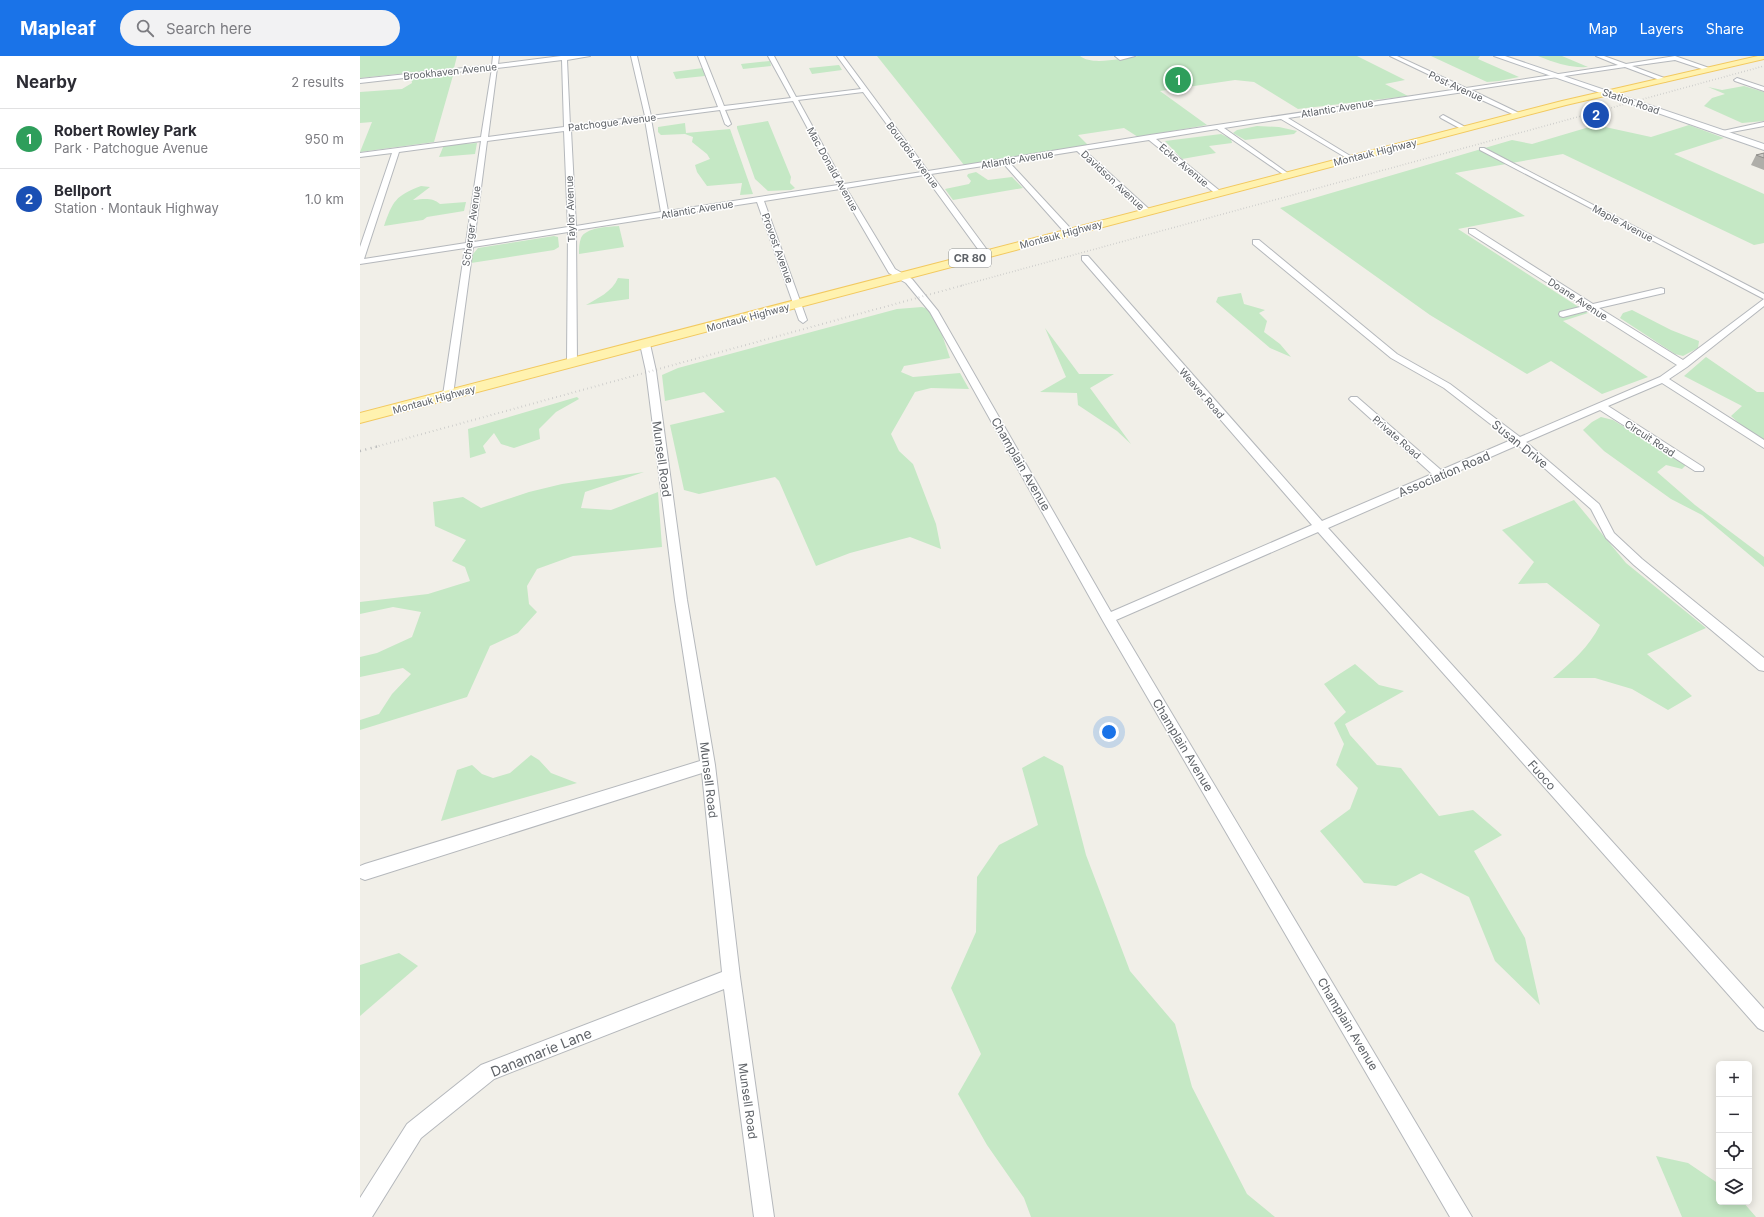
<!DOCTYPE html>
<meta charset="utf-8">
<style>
:root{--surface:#fff;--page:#f2f2f3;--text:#2b2b33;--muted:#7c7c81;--line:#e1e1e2;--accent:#1a73e8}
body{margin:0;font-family:Inter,sans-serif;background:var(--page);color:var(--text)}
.controls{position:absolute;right:12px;bottom:12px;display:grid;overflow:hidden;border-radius:6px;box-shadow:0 2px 10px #0003}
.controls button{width:36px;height:36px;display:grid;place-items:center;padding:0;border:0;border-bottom:1px solid var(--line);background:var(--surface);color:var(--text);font:20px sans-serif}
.you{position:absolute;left:749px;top:676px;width:14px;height:14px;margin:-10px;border:3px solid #fff;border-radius:50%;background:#1a73e8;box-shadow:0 0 0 6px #1a73e833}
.badge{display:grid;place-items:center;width:26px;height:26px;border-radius:50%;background:var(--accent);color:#fff;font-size:13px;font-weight:700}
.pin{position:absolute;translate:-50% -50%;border:2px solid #fff;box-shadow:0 1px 4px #0006}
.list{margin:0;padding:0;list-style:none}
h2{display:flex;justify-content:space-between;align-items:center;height:52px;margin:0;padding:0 16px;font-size:17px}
h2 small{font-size:13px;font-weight:400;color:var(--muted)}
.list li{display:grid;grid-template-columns:26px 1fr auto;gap:12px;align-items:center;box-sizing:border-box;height:60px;padding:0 16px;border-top:1px solid var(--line)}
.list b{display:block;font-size:15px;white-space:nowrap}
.list p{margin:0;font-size:13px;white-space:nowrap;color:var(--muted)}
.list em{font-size:13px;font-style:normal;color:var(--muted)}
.icon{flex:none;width:22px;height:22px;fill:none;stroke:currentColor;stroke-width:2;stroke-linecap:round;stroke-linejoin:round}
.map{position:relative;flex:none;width:1404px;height:1161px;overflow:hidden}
header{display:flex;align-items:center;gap:24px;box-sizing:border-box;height:56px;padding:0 20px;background:var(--accent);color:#fff}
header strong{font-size:19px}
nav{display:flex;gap:22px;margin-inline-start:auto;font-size:14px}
.search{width:280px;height:36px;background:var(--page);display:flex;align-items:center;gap:10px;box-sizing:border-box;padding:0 14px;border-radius:22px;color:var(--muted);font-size:15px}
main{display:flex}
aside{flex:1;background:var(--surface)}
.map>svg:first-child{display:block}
.green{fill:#c5e8c5}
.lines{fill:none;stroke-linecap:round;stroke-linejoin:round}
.street-casing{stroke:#b5b8bc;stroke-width:2}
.secondary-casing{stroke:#b6babf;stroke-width:2}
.primary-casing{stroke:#f2c960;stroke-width:2}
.street{fill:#fff;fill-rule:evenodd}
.secondary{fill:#fff;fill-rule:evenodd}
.primary{fill:#fff2af;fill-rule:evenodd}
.rail-far2{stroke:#b6b7b8;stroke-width:1.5;stroke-dasharray:0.5 2.5;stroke-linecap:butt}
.rail-far1{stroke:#b6b7b8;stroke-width:2;stroke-dasharray:0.5 3.5;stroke-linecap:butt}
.rail{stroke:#b6b7b8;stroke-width:2.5;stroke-dasharray:1 4.5;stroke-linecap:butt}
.wall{fill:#afaea9}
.building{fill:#cccac5;stroke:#8f8d8a}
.labels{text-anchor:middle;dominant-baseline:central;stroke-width:3;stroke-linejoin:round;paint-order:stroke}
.far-street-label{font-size:10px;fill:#5f6368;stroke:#fff}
.shield{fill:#fff;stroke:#8f9295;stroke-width:1}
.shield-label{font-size:11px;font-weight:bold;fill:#5f6368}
.street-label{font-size:12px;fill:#5f6368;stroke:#fff}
.near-street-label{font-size:14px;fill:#5f6368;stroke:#fff}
</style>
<header>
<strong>Mapleaf</strong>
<div class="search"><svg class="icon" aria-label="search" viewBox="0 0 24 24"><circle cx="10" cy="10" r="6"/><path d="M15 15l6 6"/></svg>Search here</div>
<nav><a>Map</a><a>Layers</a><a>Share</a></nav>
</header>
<main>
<aside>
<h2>Nearby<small>2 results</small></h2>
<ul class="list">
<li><span class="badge" style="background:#2e9e5b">1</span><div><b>Robert Rowley Park</b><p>Park · Patchogue Avenue</p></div><em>950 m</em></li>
<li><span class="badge" style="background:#1a4fb4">2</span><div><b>Bellport</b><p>Station · Montauk Highway</p></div><em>1.0 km</em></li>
</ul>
</aside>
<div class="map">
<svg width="1404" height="1161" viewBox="0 0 1404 1161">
<rect width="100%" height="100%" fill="#f1efe8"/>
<!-- green -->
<g class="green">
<polygon points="0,0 97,0 94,12 0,22"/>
<path d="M517,0h203c12,10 42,2 58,0h219l48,24 -20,4 23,12 -110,13 -44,-27 -19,-2 -75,11 47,34 -69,12 -14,-9 -46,7 11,11 -125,19z"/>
<polygon points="1071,0 1120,0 1118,3 1159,21 1139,25 1127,26"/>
<path d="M1178,0h24l26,11c-18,1 -33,-4 -50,-11z"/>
<polygon points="410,5 411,10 383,13 381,8"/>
<polygon points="479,9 482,14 452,18 449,12"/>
<polygon points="343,12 345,20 316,23 313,16"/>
<polygon points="94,16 74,86 0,96 12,66 0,67 0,36 42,33 52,27 51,21"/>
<polygon points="1384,30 1404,36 1404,65 1382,67 1344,50 1352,42 1365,38 1348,31 1362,34"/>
<polygon points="408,65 431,121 430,127 435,132 431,134 408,135 395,123 377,72 377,70"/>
<polygon points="325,67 326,77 370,73 393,138 380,139 382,127 347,130 337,116 335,109 350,103 347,98 332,86 333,81 325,78 301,79 298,76 298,71"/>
<polygon points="1236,69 1291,81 1329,69 1364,82 1314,98 1404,138 1404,187 1394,189 1203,98 1095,117 1165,160 1098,173 1228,257 1203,265 1288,321 1242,338 1191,305 1167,318 1070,259 920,152 1152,84 1172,88"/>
<polygon points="897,70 919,71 937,75 934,78 885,84 873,77 877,74"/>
<polygon points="861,78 871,83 872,87 849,90 856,97 822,103 805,85"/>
<polygon points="117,87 115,98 79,101 84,89"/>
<polygon points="616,116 628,124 652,121 663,132 593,144 585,133 609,128 611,125 607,120 608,118"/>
<path d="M61,130l9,1 -17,13c11,-1 19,-3 27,4l26,-2 -2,9 -37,6 -4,3 -39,6c9,-25 11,-30 37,-40z"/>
<path d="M259,170l5,21 -45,7c0,-5 0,-11 2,-16 5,-11 27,-11 38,-12z"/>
<polygon points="194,180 198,181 199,191 194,194 111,207 113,198 118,192"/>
<path d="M258,222l11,1v20l-43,6c12,-7 26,-13 32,-27z"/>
<polygon points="881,237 884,248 905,254 899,257 907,265 904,276 920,288 931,301 910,292 856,246 858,241"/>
<polygon points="562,251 574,255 590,302 544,310 541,316 553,321 600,317 609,333 571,332 555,336 531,378 539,395 553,408 576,468 581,493 550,481 490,497 456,510 419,425 415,421 339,438 324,434 310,369 365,356 344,336 305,345 302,319 318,312 537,253"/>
<polygon points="1272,254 1311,274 1339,285 1338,292 1323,300 1315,298 1260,262 1263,257"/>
<polygon points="685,272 719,318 754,318 730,332 771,388 757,375 718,349 717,337 680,336 706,321"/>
<polygon points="1346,301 1397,336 1404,336 1404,384 1382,370 1371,360 1382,350 1324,320"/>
<polygon points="217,341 219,343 196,356 179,373 180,383 154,392 141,388 134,377 123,390 126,397 110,402 108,373"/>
<polygon points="1241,361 1253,364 1326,409 1322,413 1306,409 1297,416 1335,449 1404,501 1404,511 1342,459 1311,443 1244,395 1223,374 1232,366"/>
<polygon points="284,416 225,436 221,452 251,454 298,436 302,491 213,500 177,513 167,530 169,548 177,556 158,577 130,590 107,641 0,674 0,664 19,658 32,638 51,618 43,612 0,621 0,601 17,597 52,581 61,556 33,551 0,558 0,546 68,538 110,525 105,511 92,505 106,484 75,470 73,446 103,441 121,452 169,436 202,428"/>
<path d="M1214,444l52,63 80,65 -59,26 45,42 -24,14 -36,-21 -37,-11h-42c19,-16 36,-31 47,-53l-53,-42 -29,1 16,-22 -32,-32z"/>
<polygon points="995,608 1019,629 1044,635 985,668 990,679 1017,709 1041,712 1079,760 1113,754 1142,779 1114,795 1165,882 1180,949 1135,905 1109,841 1061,817 1036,830 1004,827 960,775 990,753 998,732 976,709 984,688 974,667 986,656 964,628"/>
<polygon points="171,699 179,704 191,717 217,727 81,765 97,714 112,709 122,718 133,722 150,717"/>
<polygon points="684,700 703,710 726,799 770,915 815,968 832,1031 887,1138 915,1161 671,1161 664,1142 627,1089 598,1038 621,998 591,932 616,876 617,821 639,789 678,769 662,712"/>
<polygon points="39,897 58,910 0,960 0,909"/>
<polygon points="1296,1100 1328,1107 1359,1128 1359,1146 1383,1146 1396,1161 1322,1161"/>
</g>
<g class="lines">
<!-- street casing -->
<g class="street-casing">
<g id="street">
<path d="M133,0h6l-1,8 63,-8h29l-23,4 3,66 75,-10 -14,-60h6l14,60 67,-9 -20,-51h6l20,50 67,-8 -23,-42h6l22,41 65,-8 -24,-33h6l85,115 222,-36 309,-46 -69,-33h7l69,32 152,-23 -22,-9h8l22,8 49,-8 37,13v2h-4l-33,-11 -43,6 35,13 1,1 -3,2 -40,-15 -154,23 50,24v2l-2,1 -55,-25 -176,26 64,39v2l-2,1 -69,-41 -57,9 65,46v2l-2,1 -70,-48 -61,10 64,52v4h-3l-68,-55 -65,10 66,60v4h-6l-67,-63 -68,11 63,68v4h-6l-63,-71 -72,11 59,80 -4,2h-3l-59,-81 -78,13 49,81 17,10 26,32 173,301 201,-87 -230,-265v-4h6l234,265 110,-47 -81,-73 -2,-2 2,-2h6l84,73 70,-30 -67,-52 -53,-30 -138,-114v-4h6l138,114 53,30 70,53 140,-60 17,-12 -87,-55 -27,7 -3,-1 -1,-2 1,-2 24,-6 -115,-73v-4h6l118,75 68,-16 3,1v4l-65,15 84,52 81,-61 -284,-149v-2h4l280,146v12l-77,61 -18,12 95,61v8l-102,-65 -54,23 95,61 1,2 -1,2h-8l-95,-61 -74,32 73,62 15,29 28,26 122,99v13l-5,-1 -125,-105 -28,-27 -15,-29 -73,-64 -190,83 436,481v22l-6,-3 -440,-496 -202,88 356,597h-22l-347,-596 -173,-309 -24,-29 -17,-10 -49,-84 -76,12 43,119 -4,3 -4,-3 -42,-118 -181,28 1,133 -5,3 -5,-3 1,-131 -95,15 -20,148 -2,2h-6l-2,-2 22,-147 -105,16v-17l32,-94 -32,4v-4l121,-16 11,-69 -132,15v-4l132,-14zM202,4l2,67 -76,10 9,-69zM503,36l59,80 -78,12 -46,-84zM433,45l45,84 -170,26 -17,-92 69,-9 5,14 3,2 3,-2 -6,-14zM285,64l16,92 -85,14 -5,-96zM204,75l4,96 -94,15 13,-101zM121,85l-15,102 -102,16 35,-107z"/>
<polygon points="755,0 775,0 760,4"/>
<polygon points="1377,22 1404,31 1404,35 1375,25 1374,24"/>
<polygon points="1083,59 1107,72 1108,73 1103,74 1081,62 1080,61"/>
<polygon points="1404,66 1404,70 1361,78 1358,76"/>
<polygon points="285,285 290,288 296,315 327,544 355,709 380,921 414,1161 394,1161 364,933 134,1023 61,1082 12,1161 0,1161 0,1142 47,1068 121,1009 362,916 342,717 5,824 0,822 0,810 5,808 340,705 315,544 286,315 280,288"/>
</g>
</g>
<!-- secondary casing -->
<g class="secondary-casing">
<polygon id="secondary" points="1134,0 1145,0 1404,88 1404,94"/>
</g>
<!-- primary casing -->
<g class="primary-casing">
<polygon id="primary" points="1398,0 1404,0 1404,3 1206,49 0,367 0,357 1202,45"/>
</g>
<!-- street -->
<use href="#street" class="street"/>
<!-- secondary -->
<use href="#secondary" class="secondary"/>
<!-- primary -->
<use href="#primary" class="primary"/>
<!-- rail-far2 -->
<polyline class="rail-far2" points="600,230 1404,10"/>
<!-- rail-far1 -->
<polyline class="rail-far1" points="15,391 604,229"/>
<!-- rail -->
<polyline class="rail" points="0,395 19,390"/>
</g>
<!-- wall -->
<polygon class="wall" points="1404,97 1404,114 1391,109 1396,99"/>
<!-- building -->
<polygon class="building" points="1404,97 1404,102 1396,99"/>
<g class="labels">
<!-- far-street labels -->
<g class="far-street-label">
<text transform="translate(90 15) rotate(-6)">Brookhaven Avenue</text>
<text transform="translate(1096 30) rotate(25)">Post Avenue</text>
<text transform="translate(1271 45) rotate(19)">Station Road</text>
<text transform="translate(977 52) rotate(-9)">Atlantic Avenue</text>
<text transform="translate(252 66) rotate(-7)">Patchogue Avenue</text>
<text transform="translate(1015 96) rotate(-14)">Montauk Highway</text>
<text transform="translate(553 99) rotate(53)">Bourdois Avenue</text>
<text transform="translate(657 103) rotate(-9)">Atlantic Avenue</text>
<text transform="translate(824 109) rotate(40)">Ecke Avenue</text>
<text transform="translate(473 113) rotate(61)">Mac Donald Avenue</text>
<text transform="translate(753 124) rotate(43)">Davidson Avenue</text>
<text transform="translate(210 153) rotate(-92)">Taylor Avenue</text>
<text transform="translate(337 153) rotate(-9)">Atlantic Avenue</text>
<text transform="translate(1263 167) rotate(28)">Maple Avenue</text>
<text transform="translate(111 170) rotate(-82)">Scherger Avenue</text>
<text transform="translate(701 178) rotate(-15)">Montauk Highway</text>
<text transform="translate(418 192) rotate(70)">Provost Avenue</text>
<text transform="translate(1218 243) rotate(33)">Doane Avenue</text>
<text transform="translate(388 261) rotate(-15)">Montauk Highway</text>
<text transform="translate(842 337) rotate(49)">Weaver Road</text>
<text transform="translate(74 343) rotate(-15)">Montauk Highway</text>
<text transform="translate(1037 381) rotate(41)">Private Road</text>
<text transform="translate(1290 382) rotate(33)">Circuit Road</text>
</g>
<!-- shield labels -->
<rect class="shield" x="589" y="193" width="42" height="18" rx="3"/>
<g class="shield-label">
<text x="610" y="202">CR 80</text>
</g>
<!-- street labels -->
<g class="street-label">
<text transform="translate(1160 388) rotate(39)">Susan Drive</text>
<text transform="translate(302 403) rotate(82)">Munsell Road</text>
<text transform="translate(661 408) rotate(60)">Champlain Avenue</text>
<text transform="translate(1084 418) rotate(-23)">Association Road</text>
<text transform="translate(823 689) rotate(59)">Champlain Avenue</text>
<text transform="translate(1182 719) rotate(48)">Fuoco</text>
<text transform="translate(349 724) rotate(83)">Munsell Road</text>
<text transform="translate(988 968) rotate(59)">Champlain Avenue</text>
<text transform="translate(388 1045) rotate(82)">Munsell Road</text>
</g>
<!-- near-street labels -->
<g class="near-street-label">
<text transform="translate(181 996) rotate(-22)">Danamarie Lane</text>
</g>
</g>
</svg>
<div class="controls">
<button>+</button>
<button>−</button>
<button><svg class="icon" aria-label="locate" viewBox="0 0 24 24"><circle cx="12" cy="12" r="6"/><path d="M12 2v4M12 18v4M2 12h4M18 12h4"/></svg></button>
<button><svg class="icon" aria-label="layers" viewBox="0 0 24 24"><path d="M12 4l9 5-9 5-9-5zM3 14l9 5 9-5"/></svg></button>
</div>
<div class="you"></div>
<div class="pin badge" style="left:818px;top:24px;background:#2e9e5b">1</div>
<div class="pin badge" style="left:1236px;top:59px;background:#1a4fb4">2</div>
</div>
</main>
